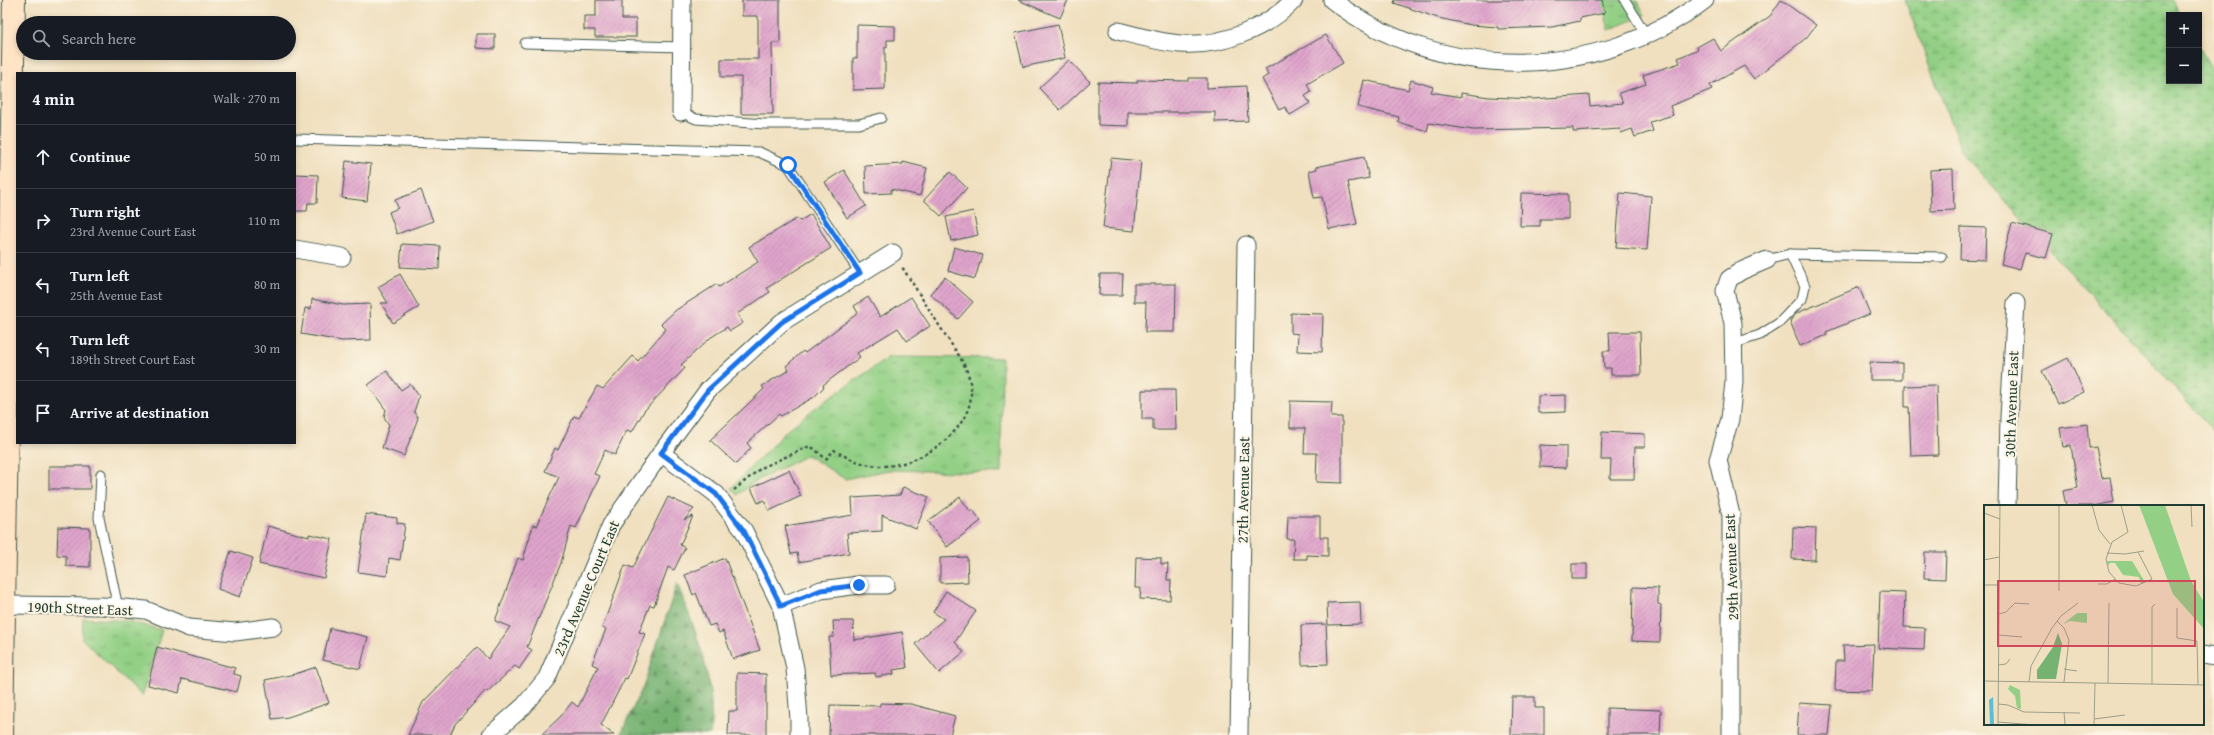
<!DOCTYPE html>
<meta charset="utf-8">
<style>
:root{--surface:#171b24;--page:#242831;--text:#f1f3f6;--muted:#9ea1a6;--line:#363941}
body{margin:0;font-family:"Gentium Book Plus",serif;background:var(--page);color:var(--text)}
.controls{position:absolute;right:12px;top:12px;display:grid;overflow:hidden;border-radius:0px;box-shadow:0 2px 6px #0003}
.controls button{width:36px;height:36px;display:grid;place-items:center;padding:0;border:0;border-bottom:1px solid var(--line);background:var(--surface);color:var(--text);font:20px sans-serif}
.stop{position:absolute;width:12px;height:12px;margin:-9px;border:3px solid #1a73e8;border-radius:50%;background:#fff}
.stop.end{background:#1a73e8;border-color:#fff;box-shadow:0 1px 4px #0008}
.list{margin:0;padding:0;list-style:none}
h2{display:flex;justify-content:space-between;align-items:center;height:52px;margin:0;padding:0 16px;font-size:17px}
h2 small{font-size:13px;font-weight:400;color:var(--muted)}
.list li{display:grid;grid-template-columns:26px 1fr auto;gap:12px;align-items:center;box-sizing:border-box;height:64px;padding:0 16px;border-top:1px solid var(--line)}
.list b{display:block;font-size:15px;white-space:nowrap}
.list p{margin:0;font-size:13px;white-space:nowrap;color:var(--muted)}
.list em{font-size:13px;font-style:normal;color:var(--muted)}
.icon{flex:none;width:22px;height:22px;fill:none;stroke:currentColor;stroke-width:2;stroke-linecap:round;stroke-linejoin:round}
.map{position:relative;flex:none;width:2214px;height:735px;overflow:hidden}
.search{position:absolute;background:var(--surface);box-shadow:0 2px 6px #0003;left:16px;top:16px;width:280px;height:44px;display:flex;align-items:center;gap:10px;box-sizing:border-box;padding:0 14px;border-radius:22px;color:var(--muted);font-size:15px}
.panel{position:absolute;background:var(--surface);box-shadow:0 2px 6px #0003;left:16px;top:72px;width:280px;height:372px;border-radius:0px}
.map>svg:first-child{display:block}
.forest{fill:url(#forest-firs);stroke:#4a7853}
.wetland{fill:url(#wetland-marsh);stroke:#59865c}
.park{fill:url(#park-tufts);stroke:#59865c}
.building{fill:url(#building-hatch)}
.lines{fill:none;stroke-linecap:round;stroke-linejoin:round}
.lane-casing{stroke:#3e5549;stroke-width:11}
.street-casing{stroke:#3e5549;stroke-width:19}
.secondary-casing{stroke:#3e5549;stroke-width:24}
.path{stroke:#3e5549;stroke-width:2.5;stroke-dasharray:3 3;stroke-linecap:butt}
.lane{stroke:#fff;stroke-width:9}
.street{stroke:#fff;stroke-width:17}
.secondary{stroke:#ffe4c6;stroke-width:22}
.route{stroke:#1a73e8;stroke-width:5}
.labels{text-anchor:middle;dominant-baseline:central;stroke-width:4;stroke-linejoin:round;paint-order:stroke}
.street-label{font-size:15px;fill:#1f3d34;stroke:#fcf5e5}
.inset-road{fill:none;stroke:#9c9f88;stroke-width:1}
.view{fill:#d1495b;fill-opacity:0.15;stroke:#d1495b;stroke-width:2}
.inset-edge{fill:none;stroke:#1f3d34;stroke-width:2}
</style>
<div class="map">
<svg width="2214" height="735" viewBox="0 0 2214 735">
<defs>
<pattern id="forest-firs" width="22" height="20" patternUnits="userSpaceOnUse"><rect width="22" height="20" fill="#76b272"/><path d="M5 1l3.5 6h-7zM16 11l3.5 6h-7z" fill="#60925e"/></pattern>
<pattern id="wetland-marsh" width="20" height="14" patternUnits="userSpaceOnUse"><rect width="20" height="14" fill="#93d085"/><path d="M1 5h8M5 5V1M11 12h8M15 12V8" fill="none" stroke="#77aa6e"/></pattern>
<pattern id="park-tufts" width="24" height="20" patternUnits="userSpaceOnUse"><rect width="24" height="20" fill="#93d085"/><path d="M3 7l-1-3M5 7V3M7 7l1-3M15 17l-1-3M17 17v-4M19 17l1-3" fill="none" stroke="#77aa6e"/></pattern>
<pattern id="building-hatch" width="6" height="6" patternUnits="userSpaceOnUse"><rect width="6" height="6" fill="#e0a4cc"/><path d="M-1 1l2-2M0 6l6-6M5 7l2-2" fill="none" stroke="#b587a6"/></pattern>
</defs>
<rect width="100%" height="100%" fill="#fcf5e5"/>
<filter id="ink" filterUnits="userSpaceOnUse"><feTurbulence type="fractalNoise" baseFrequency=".025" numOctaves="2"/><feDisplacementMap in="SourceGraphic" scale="8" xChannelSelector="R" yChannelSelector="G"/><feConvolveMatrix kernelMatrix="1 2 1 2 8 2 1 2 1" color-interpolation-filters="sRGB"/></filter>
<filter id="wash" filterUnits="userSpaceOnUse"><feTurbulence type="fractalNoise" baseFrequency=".012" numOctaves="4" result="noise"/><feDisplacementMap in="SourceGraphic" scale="16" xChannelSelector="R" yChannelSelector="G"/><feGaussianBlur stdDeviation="0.9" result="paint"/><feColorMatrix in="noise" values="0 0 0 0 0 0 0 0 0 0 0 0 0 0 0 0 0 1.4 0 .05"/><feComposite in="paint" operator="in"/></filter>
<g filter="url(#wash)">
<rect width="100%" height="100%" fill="#f0e0c0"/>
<!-- forest -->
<path class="forest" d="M677,583c19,49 40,99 33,152h-90l23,-48z"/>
<!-- wetland -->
<polygon class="wetland" points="1905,0 2171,0 2180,15 2169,15 2169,81 2199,81 2199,47 2214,73 2214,431 1962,153"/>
<!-- park -->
<g class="park">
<polygon points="1601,0 1636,0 1645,15 1609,30"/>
<polygon points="889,357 1002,358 1001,473 888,470 845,479 807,455 753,483 737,495 731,488 786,431 815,408"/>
<polygon points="83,618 127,621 162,630 142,696 82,639"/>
</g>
<g id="blocks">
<!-- building -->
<g class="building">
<polygon points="596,0 622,0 622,19 636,19 636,37 595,37 595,30 584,30 584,16 596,16"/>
<polygon points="742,0 780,0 780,43 772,43 773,114 741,114 741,77 721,77 721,59 758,59 758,16 742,16"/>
<polygon points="1018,0 1068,0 1060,18"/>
<polygon points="1395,0 1602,0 1605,13 1580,18 1580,21 1552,27 1498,29 1498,27 1471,25 1438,18 1394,3"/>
<polygon points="1781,0 1816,25 1806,38 1754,79 1744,66 1710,85 1712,89 1670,106 1673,115 1650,122 1653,131 1635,137 1632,129 1621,133 1620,129 1573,132 1573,128 1473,130 1429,123 1427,131 1398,122 1399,117 1358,107 1364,80 1408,90 1411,80 1433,87 1431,92 1461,97 1461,93 1489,97 1533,99 1589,95 1590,106 1623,103 1619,93 1646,84 1643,75 1680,63 1678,58 1698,49 1697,47 1713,38 1721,51 1770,16"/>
<polygon points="1058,24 1065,58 1023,67 1015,33"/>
<polygon points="857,25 895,26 895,40 887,40 887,47 885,47 885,89 853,90 853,58 857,58"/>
<polygon points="476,34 495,34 495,49 476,48"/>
<polygon points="1326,35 1343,63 1307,84 1311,92 1305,96 1310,103 1290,115 1285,107 1279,110 1262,79 1268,75 1265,69"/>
<polygon points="1069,60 1090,82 1060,110 1039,88"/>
<polygon points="1189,78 1207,78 1207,88 1246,86 1248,121 1215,122 1215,112 1128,112 1128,126 1098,125 1098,82 1137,83 1137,80 1189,81"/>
<polygon points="1364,157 1369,178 1348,182 1357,224 1329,229 1322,197 1314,198 1309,171 1317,169 1316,167"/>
<polygon points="1111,158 1141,161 1134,231 1103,228"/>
<polygon points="346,161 371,164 367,201 342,198"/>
<polygon points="903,162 927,168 920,196 891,189 891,193 866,194 865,166 903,164"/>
<polygon points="1953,169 1954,210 1931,211 1930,170"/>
<polygon points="844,170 866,206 847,218 825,182"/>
<polygon points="950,172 967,188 941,216 924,200"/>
<polygon points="295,174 318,175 317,203 308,203 307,211 295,211"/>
<polygon points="421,190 433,221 397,234 389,212 398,208 395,200"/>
<polygon points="1521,193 1568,194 1568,219 1540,219 1540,226 1520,226"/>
<polygon points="1620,193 1651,196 1647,250 1616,248"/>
<polygon points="973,211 978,235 951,241 946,217"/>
<polygon points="811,214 831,248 767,288 770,292 737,314 743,323 730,331 727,327 710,338 681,365 685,368 644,411 632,432 627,430 615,455 605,450 594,474 600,476 576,528 571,526 561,563 527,647 532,650 519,669 515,666 487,692 486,690 455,724 450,735 408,735 423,702 477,647 488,659 510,627 495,621 518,558 523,560 533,525 536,526 559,477 545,471 555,448 558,450 574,416 579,418 597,386 603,389 633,356 638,361 666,329 661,324 676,310 717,284 719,287 758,262 749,247 798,218 800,221"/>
<polygon points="2012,223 2053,234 2046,258 2025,253 2020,269 2001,264"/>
<polygon points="1961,227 1986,228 1985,260 1960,259"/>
<polygon points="402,244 440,246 439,269 400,267"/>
<polygon points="954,247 982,255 975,279 948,271"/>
<polygon points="400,274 419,307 393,323 381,303 388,303 378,287"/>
<polygon points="1100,274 1123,274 1122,295 1099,295"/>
<polygon points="945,277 973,302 958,319 930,294"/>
<polygon points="1134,284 1176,284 1175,332 1145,332 1146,302 1134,302"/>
<polygon points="1859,287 1870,314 1826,332 1827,335 1800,346 1790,321 1797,313"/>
<polygon points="868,297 880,317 911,297 930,326 907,341 898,328 857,353 860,357 823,385 824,387 814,397 781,416 779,414 747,443 751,448 736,464 710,440 764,389 762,386 789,370 786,366 803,351 805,353 858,313 854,306"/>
<polygon points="312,299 343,305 370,304 371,340 342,341 301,334 305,308 311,309"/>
<polygon points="1291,313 1323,314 1322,352 1297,351 1298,334 1291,333"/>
<polygon points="1609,332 1640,332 1641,375 1611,375 1611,368 1604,368 1603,351 1610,351"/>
<polygon points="2068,358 2084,392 2058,404 2042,371"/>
<polygon points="1870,362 1902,363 1902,380 1870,380"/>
<polygon points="387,371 401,390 410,384 419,396 414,412 418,418 404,456 382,448 389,425 384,417 386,410 368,385"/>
<polygon points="1936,385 1938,455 1911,456 1909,407 1905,407 1905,386"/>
<polygon points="1142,390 1175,390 1176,430 1153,430 1153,419 1142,419"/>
<polygon points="1566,395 1566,412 1538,413 1538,396"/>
<polygon points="1290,401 1332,402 1331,417 1342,417 1342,483 1316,482 1317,453 1304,453 1305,428 1290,428"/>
<polygon points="2087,424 2089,448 2096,447 2102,478 2110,477 2114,502 2094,506 2066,506 2063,491 2078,488 2071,446 2063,447 2060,428"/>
<polygon points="1602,432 1645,434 1645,447 1635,447 1634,479 1610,479 1611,460 1601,460"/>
<polygon points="1540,445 1566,446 1566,468 1540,467"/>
<rect x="49" y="466" width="41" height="23"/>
<polygon points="789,470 801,496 769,511 764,500 758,503 751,488"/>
<polygon points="903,487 929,497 916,529 882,515 882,531 847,533 849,553 799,562 797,553 791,554 785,526 853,515 852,498 900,495"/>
<polygon points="668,497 694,509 684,520 693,516 680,545 685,548 674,570 668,567 654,606 650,605 639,632 645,634 627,679 625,678 601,725 614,735 541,735 561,716 572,702 578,707 598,667 592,664 606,629 602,628 625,565 633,568"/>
<polygon points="960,497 970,511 972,509 981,521 947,547 928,521"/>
<polygon points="366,514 397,518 397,523 405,524 400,560 389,558 387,576 358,572"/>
<polygon points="1288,516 1320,516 1320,537 1328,537 1328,556 1307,555 1307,559 1293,559 1294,539 1287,539"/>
<polygon points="268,526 309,537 309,534 332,539 324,578 259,564"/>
<polygon points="58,527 90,528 90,567 66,566 66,556 57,555"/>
<polygon points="1793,527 1816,528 1815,560 1792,559"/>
<polygon points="231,551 253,558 240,597 218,589"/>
<polygon points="1925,552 1946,552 1945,579 1924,578"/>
<polygon points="967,557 968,582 940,583 940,558"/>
<polygon points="1136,557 1161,558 1161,564 1168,564 1167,580 1171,580 1170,600 1140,599 1141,588 1135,588"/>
<polygon points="725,558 760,650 733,659 723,631 719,633 715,624 709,626 696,593 693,595 685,575"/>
<rect x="1572" y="564" width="15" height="15"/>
<polygon points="1633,587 1658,588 1658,604 1661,605 1660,642 1632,641"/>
<polygon points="946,591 976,611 955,642 964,652 939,673 915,644 944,619 933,612"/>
<polygon points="1880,592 1905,593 1904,627 1925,628 1924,650 1878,648"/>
<polygon points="1360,602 1361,624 1328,625 1327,603"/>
<polygon points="833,621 853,621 854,640 902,632 907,668 893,670 894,674 876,677 875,673 831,675 829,637 834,637"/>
<polygon points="1326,624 1328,664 1302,665 1301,625"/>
<polygon points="330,628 368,637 360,669 323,660"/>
<polygon points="1874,644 1872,691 1835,690 1836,661 1844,661 1843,645"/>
<polygon points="157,647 235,668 234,674 241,676 237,692 182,679 179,693 148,685"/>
<polygon points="316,667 329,703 288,717 272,719 265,680 295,674"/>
<polygon points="737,673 766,674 766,735 728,735 729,711 737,711"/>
<polygon points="1512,697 1535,697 1535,708 1544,708 1544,735 1511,735"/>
<polygon points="880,703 911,704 955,716 950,735 829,735 830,705 880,706"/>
<polygon points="1799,703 1832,705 1829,735 1797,735"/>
<polygon points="1607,708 1661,710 1660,735 1607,735"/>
</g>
</g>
</g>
<g filter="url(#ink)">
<use href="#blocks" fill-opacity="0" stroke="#3e5549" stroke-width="1"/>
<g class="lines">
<!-- lane casing -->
<g class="lane-casing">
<g id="lane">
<polyline points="1625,0 1646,35"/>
<polyline points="525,43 682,47"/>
<polyline points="681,112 696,119 765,124 859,124 881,118"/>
<polyline points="295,139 759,152 788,165 860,273"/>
<polyline points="1767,260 1790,254 1942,257"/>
<polyline points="1732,344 1760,335 1779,323 1802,299 1805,286 1790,254"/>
<polyline points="101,474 99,518 118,608"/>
</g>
</g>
<!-- street casing -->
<g class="street-casing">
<g id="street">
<path d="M1332,0c108,83 264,83 373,0"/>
<path d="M1118,31c20,5 41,11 62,13 41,3 86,-15 114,-44"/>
<polyline points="681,112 682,0"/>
<polyline points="295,249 342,257"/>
<polyline points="661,453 716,494 744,531 781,606 795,668 799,719 799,735"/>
<polyline points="2007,506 2009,417 2016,303"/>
<polyline points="4,605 102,606 146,610 189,628 235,632 273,627"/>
<polyline points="781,606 821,590 859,585 886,585"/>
<polyline points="2203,655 2214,657"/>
<polyline points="491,735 524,706 547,678 611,525 661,453 708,390 782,322 893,253"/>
<polyline points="1239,735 1246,245"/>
<polyline points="1731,735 1731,515 1718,460 1730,419 1734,382 1733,323 1725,291 1729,279 1741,271 1767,260"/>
</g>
</g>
<!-- secondary casing -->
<g class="secondary-casing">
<polyline id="secondary" points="2,735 14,0"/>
</g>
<!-- path -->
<path class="path" d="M734,490l27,-22 47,-21 5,1 13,11 8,-9c18,11 38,19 60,15 37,-6 85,-42 76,-83 -3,-17 -15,-32 -24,-46 -15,-23 -29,-46 -44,-69"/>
<!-- lane -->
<use href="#lane" class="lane"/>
<!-- street -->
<use href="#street" class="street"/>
<!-- secondary -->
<use href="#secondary" class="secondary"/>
</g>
</g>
<g class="lines" filter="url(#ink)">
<!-- route -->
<polyline class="route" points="788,165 860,273 782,322 708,390 661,453 716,494 744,531 781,606 821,590 859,585"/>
</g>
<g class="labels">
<!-- street labels -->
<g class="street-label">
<text transform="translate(2011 404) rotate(-88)">30th Avenue East</text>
<text transform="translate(1243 490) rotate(-89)">27th Avenue East</text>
<text transform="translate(1731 567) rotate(-92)">29th Avenue East</text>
<text transform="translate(586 588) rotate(-67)">23rd Avenue Court East</text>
<text transform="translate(80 608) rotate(2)">190th Street East</text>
</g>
</g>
<!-- overview -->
<g transform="translate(1984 505)">
<rect width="220" height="220" fill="#f0e0c0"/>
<path d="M74,128l4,11 -6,35h-19v-9l16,-23z" fill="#76b272"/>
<path d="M155,0h26l26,76 13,21v27l-31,-35z" fill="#93d085"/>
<path d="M123,56h25l13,21 -4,2 -2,-7 -16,-2 -8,-12h-5l-2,3zM93,108h10v10l-17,-2 -7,3zM26,180l10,5 1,19 -4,-1 -2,-12 -7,-7z" fill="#93d085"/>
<path d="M9,192l1,28h-4l-1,-25z" fill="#59bfd6"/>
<path class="inset-road" d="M108,0l7,25 11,14M137,0l7,27 -16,10 -6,17 3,13 10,11 17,3 16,-7 -14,-27M207,0l1,22M0,8l16,6M123,48l18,1 19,-3M0,55l15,-3M114,79h9l8,-5M0,80h15M75,86v-86M193,103v30l20,3 1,44M15,109l7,-2 9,-9 14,1M73,116l7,7 5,12 -5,42M14,130l24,2M14,160l8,-1 4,-5M80,164l13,2M0,176l220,4M45,177l2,-16 21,-38 9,-12 17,-13M124,178l1,-80M168,179v-77l3,-3M14,199l10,1 16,7 56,1M80,207l1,13M110,214l31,-4M14,217l37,3M14,220l2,-220M110,220l1,-42"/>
<path class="view" d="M14,76h197v65h-197z"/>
<rect width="220" height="220" class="inset-edge"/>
</g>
</svg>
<div class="controls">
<button>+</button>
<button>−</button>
</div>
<div class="stop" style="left:788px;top:165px"></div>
<div class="stop end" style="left:859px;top:585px"></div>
<div class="search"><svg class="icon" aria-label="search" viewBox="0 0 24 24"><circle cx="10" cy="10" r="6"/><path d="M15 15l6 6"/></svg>Search here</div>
<section class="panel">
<h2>4 min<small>Walk · 270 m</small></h2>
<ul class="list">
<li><svg class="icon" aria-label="ahead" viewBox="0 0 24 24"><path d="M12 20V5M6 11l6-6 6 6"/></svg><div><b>Continue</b></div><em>50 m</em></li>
<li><svg class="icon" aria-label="right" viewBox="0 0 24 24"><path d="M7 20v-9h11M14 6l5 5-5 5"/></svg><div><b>Turn right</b><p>23rd Avenue Court East</p></div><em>110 m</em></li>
<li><svg class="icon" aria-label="left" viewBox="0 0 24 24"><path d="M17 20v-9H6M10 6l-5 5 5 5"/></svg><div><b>Turn left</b><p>25th Avenue East</p></div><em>80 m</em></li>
<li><svg class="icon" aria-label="left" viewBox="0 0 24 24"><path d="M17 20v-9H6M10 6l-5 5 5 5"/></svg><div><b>Turn left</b><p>189th Street Court East</p></div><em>30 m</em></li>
<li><svg class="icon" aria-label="arrive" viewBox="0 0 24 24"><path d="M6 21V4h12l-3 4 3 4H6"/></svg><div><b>Arrive at destination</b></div></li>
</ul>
</section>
</div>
